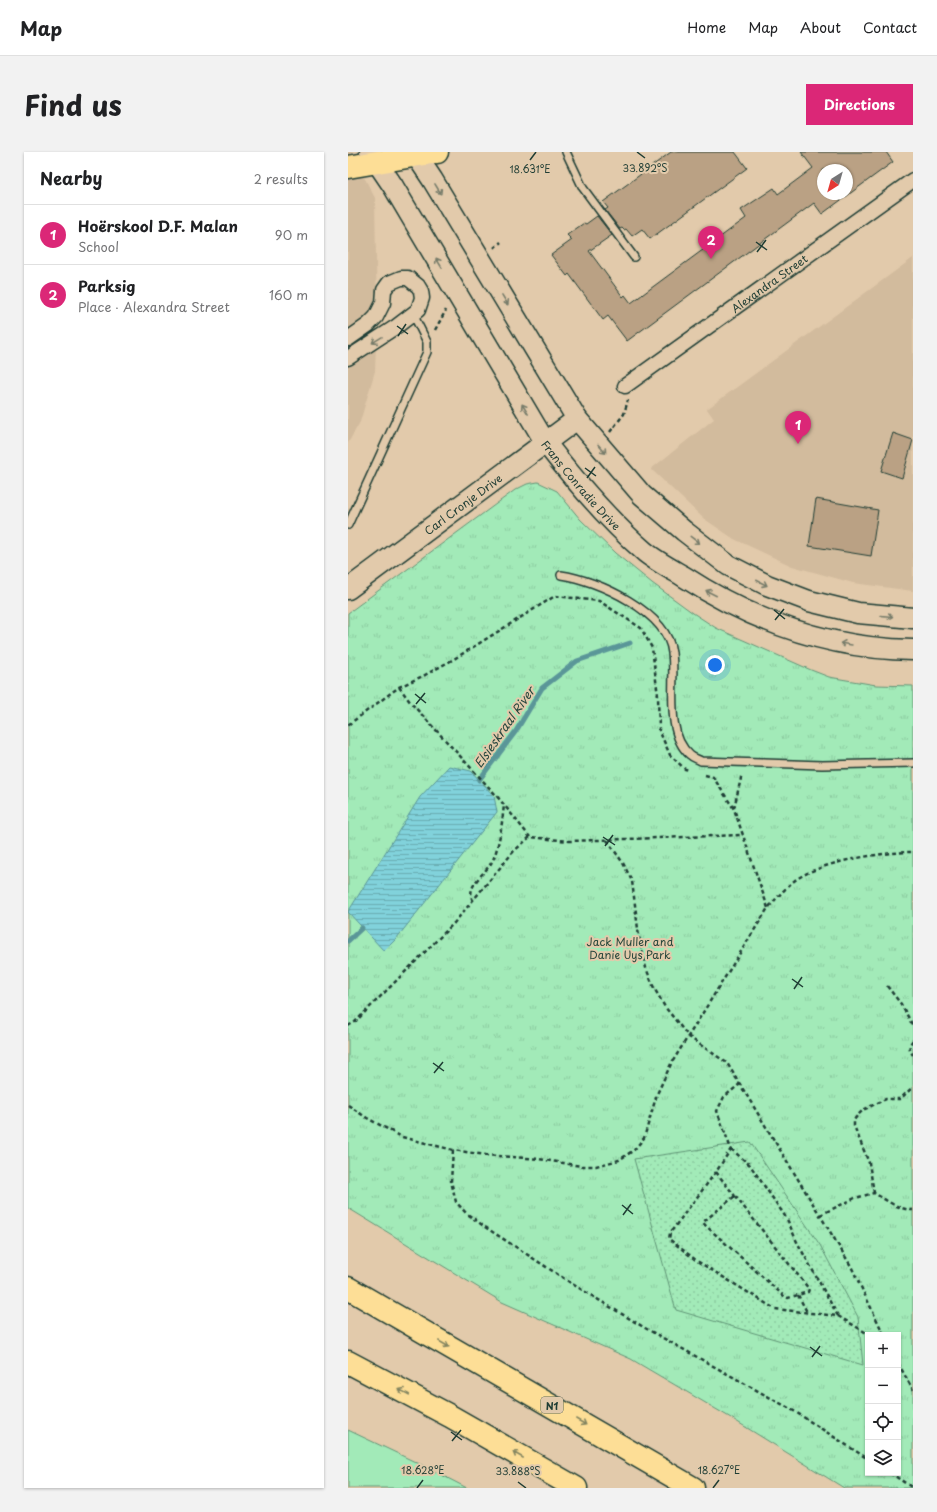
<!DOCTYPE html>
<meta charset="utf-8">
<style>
:root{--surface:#fff;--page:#f2f2f2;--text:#202124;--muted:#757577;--line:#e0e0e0;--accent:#db2777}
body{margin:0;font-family:"Playpen Sans",sans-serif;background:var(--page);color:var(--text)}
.controls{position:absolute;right:12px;bottom:12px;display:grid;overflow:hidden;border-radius:0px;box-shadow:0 1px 3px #0004}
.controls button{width:36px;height:36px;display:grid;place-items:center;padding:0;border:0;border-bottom:1px solid var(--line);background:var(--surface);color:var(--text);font:20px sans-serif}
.compass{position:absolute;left:469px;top:12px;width:36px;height:36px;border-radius:50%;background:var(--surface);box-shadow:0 1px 3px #0004;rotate:217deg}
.you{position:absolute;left:367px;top:513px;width:14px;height:14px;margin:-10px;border:3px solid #fff;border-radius:50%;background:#1a73e8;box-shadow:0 0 0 6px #1a73e833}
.badge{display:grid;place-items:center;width:26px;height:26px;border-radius:50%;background:var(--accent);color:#fff;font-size:13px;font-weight:700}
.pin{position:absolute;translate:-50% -33px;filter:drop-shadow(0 1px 2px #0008)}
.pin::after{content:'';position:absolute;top:21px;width:14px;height:12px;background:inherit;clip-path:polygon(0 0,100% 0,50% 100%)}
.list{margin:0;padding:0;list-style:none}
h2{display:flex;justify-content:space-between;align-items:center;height:52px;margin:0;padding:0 16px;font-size:17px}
h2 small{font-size:13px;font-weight:400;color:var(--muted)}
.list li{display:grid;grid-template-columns:26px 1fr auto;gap:12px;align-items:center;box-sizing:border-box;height:60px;padding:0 16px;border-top:1px solid var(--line)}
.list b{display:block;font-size:15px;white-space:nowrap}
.list p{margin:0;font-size:13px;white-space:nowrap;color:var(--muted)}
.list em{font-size:13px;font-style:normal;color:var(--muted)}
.icon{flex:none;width:22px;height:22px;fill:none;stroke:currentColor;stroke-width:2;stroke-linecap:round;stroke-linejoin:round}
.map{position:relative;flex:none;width:565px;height:1336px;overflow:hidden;border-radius:0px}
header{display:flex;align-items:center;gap:24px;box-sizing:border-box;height:56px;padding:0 20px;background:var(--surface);border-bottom:1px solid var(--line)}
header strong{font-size:19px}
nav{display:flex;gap:22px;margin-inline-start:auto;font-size:14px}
.intro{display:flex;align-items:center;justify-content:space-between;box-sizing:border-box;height:96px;padding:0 24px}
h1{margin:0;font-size:28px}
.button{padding:10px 18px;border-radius:0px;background:var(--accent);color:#fff;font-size:14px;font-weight:700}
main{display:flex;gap:24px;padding:0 24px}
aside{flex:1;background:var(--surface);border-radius:0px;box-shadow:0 1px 3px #0004}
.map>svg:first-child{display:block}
.built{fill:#d2bb9d}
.grass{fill:#a2eab8;stroke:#609476}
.park{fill:url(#park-tufts);stroke:#609476;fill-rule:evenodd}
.garden{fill:url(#garden-dots);stroke:#609476}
.water{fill:url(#water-rules);stroke:#5a9698}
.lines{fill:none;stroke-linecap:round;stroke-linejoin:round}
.stream{stroke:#5a9698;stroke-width:5}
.building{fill:#baa184;stroke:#1f3d34;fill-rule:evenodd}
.lane-casing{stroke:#1f3d34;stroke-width:10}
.street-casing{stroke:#1f3d34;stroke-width:17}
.secondary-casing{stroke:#1f3d34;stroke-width:23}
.primary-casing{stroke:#1f3d34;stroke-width:25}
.highway-casing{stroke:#1f3d34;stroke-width:25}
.path{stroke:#1f3d34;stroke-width:2.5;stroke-dasharray:4 3;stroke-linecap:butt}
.lane{stroke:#e2caab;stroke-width:7}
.street{stroke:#e2caab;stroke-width:14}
.secondary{stroke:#e2caab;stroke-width:20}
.primary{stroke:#fdde96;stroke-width:22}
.highway{stroke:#fdde96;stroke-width:22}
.oneway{stroke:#777c6a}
.oneway2{stroke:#838560}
.ticks{fill:none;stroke:#1f3d34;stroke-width:1.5}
.labels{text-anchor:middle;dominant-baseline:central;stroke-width:4;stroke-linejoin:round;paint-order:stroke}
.shield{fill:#e2caab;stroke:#5a6758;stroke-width:1}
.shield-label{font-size:10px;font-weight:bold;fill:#1f3d34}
.street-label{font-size:11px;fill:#1f3d34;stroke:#e2caab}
.park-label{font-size:11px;fill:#26463b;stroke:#e2caab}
.water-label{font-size:12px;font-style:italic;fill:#24443c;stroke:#e2caab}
.ticks-label{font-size:10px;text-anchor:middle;fill:#1f3d34;stroke:#e2caab;stroke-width:4;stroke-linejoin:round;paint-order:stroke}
</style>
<header>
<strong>Map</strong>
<nav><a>Home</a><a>Map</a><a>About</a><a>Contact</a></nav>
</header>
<div class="intro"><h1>Find us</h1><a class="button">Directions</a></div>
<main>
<aside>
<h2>Nearby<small>2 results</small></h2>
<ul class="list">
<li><span class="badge">1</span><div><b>Hoërskool D.F. Malan</b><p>School</p></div><em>90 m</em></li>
<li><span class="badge">2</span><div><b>Parksig</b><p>Place · Alexandra Street</p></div><em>160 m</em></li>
</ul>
</aside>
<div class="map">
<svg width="565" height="1336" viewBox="0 0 565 1336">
<defs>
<pattern id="park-tufts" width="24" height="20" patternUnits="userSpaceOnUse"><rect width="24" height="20" fill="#a2eab8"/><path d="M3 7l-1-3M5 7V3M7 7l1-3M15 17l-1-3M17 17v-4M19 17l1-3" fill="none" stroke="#8bca9f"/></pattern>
<pattern id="garden-dots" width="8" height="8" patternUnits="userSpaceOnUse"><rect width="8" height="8" fill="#a2eab8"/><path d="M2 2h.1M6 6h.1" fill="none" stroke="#8bca9f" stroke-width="1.8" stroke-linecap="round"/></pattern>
<pattern id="water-rules" width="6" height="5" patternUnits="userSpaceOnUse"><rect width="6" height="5" fill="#81d2db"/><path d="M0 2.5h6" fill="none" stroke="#69acb2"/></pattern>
</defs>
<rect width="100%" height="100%" fill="#e2caab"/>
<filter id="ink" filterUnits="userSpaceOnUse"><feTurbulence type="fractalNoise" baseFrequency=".025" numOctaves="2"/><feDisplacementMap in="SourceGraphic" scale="8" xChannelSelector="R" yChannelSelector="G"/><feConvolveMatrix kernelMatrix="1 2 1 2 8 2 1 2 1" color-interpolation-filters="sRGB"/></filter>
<g filter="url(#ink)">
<!-- built -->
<g class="built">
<polygon points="0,0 3,0 27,46 29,168 27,219 12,270 0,291"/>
<polygon points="565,106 565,439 505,431 444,414 386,387 355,366 303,317 366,267 359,257"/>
</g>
<!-- grass -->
<polygon class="grass" points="0,1278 80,1316 119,1336 0,1336"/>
<!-- park -->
<path class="park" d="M190,330l19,9 23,28 35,34 37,30 41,30 23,15 95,42 18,7 47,8 37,1v802h-69l-113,-70 -100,-59 -129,-57 -154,-94v-595l167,-123 12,-6zM520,1183h30v138h-30z"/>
<!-- garden -->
<polygon class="garden" points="402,990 472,1093 510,1165 515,1213 328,1158 286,1007"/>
<!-- water -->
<polygon class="water" points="101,614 123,619 146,644 149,660 48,787 36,799 0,760 72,645"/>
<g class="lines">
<!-- stream -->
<g class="stream">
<polyline points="131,628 168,579 194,536 229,509 282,491"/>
<polyline points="0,789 14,776"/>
</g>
</g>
<!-- building -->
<g class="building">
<polygon points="323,0 387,0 399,16 302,87 294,77 284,84 278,77 276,78 274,76 272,77 257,58 260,56 255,50"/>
<path d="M453,0h85l7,10 -71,52 -8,-11 -187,138 -19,-25 -5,4 -34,-46 -2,2 -16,-21 21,-15 -5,-5 17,-12 2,1 11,-8 15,19 -23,16 34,46 2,-2 6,8 115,-85 -5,-8 33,-22 4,6 35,-26zM475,18h24v24h-24z"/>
<polygon points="545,281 565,288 554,326 533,319"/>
<polygon points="468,347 530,358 523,404 461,394"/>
</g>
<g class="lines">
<!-- lane casing -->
<g class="lane-casing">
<g id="lane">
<polyline points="218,0 235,36 286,105"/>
<polyline points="0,373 79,200 79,190 65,162"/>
<path d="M213,423c36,5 107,37 111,78 4,29 -8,80 18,102 3,3 8,4 11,6l121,4 91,-2"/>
</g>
</g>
<!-- street casing -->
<g class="street-casing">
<g id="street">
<polyline points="0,187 20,173 28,165 35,151 36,138 41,131 53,126 60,126 70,134 73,139 74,146 70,158 49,174 0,206"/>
<path id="s1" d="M277,234l288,-206"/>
</g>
</g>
<!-- secondary casing -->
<g class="secondary-casing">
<g id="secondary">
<path id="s2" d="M22,0l23,34 152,256c30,39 63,78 100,110 11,9 26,17 38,24 69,45 147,73 230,74"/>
<polyline points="66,0 84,27 229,267 294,343 336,379 380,413 419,433 461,449 510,461 565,466"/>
<path id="s3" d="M0,437l229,-170"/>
</g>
</g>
<!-- primary casing -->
<g class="primary-casing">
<polyline id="primary" points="0,15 89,0"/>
</g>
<!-- highway casing -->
<g class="highway-casing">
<g id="highway">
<polyline points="0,1136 345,1336"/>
<polyline points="0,1210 102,1264 228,1336"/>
</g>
</g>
<!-- path -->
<g class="path">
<polyline points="146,96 153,90"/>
<polyline points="87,178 98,158"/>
<polyline points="262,280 276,262 280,248"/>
<polyline points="51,535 63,551 148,643 182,685"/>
<polyline points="0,573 51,535 77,523 106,507 207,444 251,449 293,476 304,496 310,544 311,578 322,603 337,617 341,618"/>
<polyline points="357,623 365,625 386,657 420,756"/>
<polyline points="386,656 394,622"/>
<polyline points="259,688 275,711 284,729 291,785 298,816 306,836 317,855 341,885 379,911 503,1114 536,1183"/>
<path d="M125,749c-8,-16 13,-27 20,-41 7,-17 9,-37 11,-55"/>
<polyline points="539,834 553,852 565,874"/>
<polyline points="0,874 7,870 106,771 166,699 182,685 221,689 395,683"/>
<path d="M565,888c-5,6 -4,9 0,15"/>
<path d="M0,953l19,13 35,19 51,13 33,5 53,4 42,7h15l23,-6 15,-10 10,-12 13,-44 14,-30 97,-156c8,-9 16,-19 26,-27 25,-19 87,-29 119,-29"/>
<polyline points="383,997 402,1013 439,1067 449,1090 490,1164 427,1157 349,1109 321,1087 322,1081 368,1020 383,997 369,959 376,945 393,931"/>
<polyline points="105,998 103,1029 108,1050 118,1061 137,1075 226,1133 297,1176 446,1259 520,1307"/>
<polyline points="368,1020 387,1044"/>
<polyline points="526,1041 521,1011 506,974 506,968 509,964 515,958 538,947 552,947 565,935"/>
<polygon points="387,1044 461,1137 460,1140 440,1146 437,1145 357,1073 355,1070"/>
<path d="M472,1063l35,-17 19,-5c12,7 25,17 39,17"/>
<polyline points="450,1143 459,1160"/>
<polyline points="490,1164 522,1183"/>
<polyline points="550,1211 565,1238"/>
<polyline points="542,1321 565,1336"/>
</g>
<!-- lane -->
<use href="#lane" class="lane"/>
<!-- street -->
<use href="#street" class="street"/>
<!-- secondary -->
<use href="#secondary" class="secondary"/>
<!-- primary -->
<use href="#primary" class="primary"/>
<!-- highway -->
<use href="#highway" class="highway"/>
</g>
<!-- one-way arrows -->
<defs><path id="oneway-shaft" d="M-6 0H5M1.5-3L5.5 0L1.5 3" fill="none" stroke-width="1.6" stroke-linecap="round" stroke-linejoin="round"/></defs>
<g class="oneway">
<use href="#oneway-shaft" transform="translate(90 37) rotate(59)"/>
<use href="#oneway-shaft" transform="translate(91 111) rotate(-121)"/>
<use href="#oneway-shaft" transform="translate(157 148) rotate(59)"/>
<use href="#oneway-shaft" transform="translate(29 188) rotate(148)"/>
<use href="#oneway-shaft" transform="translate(177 257) rotate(-122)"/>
<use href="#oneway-shaft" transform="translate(254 297) rotate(49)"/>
<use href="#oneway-shaft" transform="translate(347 388) rotate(37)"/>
<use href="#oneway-shaft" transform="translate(414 431) rotate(27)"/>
<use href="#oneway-shaft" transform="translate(363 441) rotate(-153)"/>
<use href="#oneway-shaft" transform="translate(539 464) rotate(5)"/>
<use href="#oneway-shaft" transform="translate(498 492) rotate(-171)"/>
</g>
<g class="oneway2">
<use href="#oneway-shaft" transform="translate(96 1192) rotate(30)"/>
<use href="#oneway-shaft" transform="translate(56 1240) rotate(-152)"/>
<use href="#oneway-shaft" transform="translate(233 1270) rotate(30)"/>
<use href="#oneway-shaft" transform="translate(170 1303) rotate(-150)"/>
</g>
</g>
<!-- ticks -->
<path class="ticks" d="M289,0l8,6M182,8l6,-8M408,90l11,8M409,100l9,-12M49,174l11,8M50,184l8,-12M237,316l11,8M239,326l8,-11M426,458l11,9M427,468l9,-11M67,542l11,9M68,552l9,-11M255,685l12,8M257,694l8,-11M444,827l11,8M446,837l8,-12M85,911l11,8M86,921l9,-11M274,1053l11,9M275,1063l8,-11M462,1195l12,9M464,1205l8,-11M103,1280l11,8M104,1289l9,-11M170,1330l8,6M69,1336l6,-8M365,1336l6,-8"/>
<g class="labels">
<!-- shield labels -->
<rect class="shield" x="193" y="1245" width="22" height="16" rx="3"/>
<g class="shield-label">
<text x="204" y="1253">N1</text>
</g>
<!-- street labels -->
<g class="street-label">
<text stroke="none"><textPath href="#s1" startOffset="177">Alexandra Street</textPath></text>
<text stroke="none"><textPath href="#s2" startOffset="395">Frans Conradie Drive</textPath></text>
<text stroke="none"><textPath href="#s3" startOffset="143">Carl Cronje Drive</textPath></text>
</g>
<!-- park labels -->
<g class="park-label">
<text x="282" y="789">Jack Muller and<tspan x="282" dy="13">Danie Uys Park</tspan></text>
</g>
<!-- water labels -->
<g class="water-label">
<text transform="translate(156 575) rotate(-55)">Elsieskraal River</text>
</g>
</g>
<g class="ticks-label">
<text x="297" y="20">33.892°S</text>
<text x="182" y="21">18.631°E</text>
<text x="75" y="1322">18.628°E</text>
<text x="371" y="1322">18.627°E</text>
<text x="170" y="1323">33.888°S</text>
</g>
</svg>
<div class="controls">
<button>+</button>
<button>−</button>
<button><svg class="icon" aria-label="locate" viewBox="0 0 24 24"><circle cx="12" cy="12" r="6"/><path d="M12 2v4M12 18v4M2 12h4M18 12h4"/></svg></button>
<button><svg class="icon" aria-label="layers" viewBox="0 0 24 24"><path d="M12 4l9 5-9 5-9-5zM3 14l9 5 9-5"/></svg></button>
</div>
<svg class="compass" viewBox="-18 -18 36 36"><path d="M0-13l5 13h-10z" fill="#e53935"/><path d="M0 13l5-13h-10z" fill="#757577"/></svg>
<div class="you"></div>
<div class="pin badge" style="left:450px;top:292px">1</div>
<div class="pin badge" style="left:363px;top:107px">2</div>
</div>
</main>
